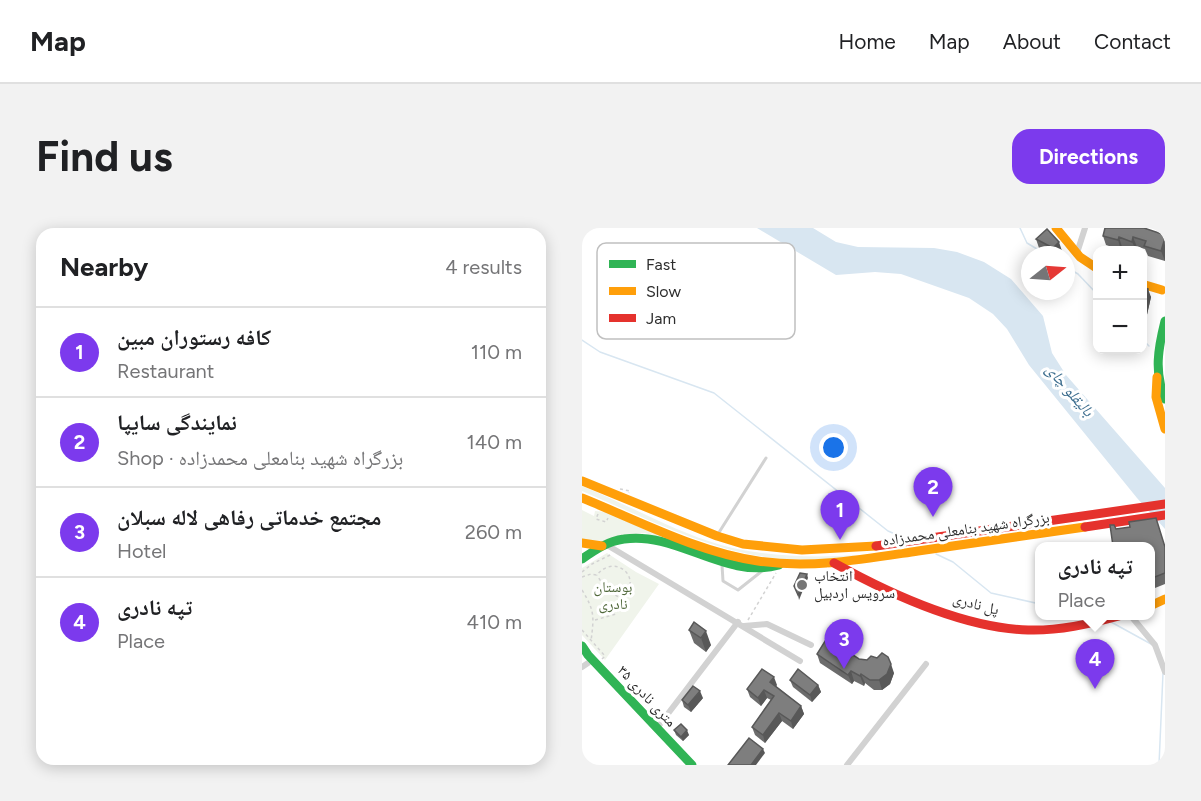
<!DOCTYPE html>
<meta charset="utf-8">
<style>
:root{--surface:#fff;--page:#f2f2f2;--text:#202124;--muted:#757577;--line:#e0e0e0;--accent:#7c3aed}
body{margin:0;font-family:Figtree,"Noto Naskh Arabic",sans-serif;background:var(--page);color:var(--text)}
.controls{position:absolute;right:18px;top:18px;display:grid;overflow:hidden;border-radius:12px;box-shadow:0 3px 15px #0003}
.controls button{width:54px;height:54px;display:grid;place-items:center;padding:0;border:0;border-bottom:2px solid var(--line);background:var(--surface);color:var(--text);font:30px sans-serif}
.compass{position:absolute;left:439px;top:18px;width:54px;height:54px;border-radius:50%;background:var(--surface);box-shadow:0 3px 15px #0003;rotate:73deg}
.you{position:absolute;left:252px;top:220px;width:21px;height:21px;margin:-15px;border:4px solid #fff;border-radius:50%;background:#1a73e8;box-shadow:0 0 0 9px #1a73e833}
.badge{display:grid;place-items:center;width:39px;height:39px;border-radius:50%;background:var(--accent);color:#fff;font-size:20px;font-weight:700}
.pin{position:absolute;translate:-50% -50px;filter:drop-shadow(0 2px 3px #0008)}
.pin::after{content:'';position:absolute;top:32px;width:21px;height:18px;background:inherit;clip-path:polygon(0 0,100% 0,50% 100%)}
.popup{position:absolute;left:453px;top:314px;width:120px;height:78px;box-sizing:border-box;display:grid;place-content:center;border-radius:12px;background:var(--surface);filter:drop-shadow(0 2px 4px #0005);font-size:20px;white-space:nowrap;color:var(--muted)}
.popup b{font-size:22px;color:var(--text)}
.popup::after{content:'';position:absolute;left:50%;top:100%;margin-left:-12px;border:12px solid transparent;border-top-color:var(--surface)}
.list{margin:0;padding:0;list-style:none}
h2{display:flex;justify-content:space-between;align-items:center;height:78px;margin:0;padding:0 24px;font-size:26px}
h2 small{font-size:20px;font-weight:400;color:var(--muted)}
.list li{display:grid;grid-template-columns:39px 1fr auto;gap:18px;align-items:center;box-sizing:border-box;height:90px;padding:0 24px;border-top:2px solid var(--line)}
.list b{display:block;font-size:22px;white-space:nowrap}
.list p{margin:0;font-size:20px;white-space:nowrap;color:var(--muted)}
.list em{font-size:20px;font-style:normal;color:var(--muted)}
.map{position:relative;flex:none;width:583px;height:537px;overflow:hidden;border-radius:18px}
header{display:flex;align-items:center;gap:36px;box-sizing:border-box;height:84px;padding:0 30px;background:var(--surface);border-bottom:2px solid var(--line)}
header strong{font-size:28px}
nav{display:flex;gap:33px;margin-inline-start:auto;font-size:21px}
.intro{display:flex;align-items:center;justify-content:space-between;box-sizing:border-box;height:144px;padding:0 36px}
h1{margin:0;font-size:42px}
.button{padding:15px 27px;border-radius:18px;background:var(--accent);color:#fff;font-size:21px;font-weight:700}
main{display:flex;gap:36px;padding:0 36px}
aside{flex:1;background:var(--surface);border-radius:18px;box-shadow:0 3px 15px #0003}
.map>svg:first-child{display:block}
.green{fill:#f0f4eb}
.water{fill:#d8e6f1}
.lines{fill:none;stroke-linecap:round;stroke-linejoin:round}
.stream{stroke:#d8e6f1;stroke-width:1.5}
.path{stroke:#d2d2d2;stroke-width:1.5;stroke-dasharray:3 3;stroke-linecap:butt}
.lane{stroke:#d2d2d2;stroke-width:3}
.street{stroke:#d2d2d2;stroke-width:6}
.fast{stroke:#30b455;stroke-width:9}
.slow{stroke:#ff9f0a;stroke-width:9}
.jam{stroke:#e5322d;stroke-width:9}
.wall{fill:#6c6c6c}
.shaded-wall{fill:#585858}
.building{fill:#7e7e7e;stroke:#585858;stroke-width:1.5}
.poi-dot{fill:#767676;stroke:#fff;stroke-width:2}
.labels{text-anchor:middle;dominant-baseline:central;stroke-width:6;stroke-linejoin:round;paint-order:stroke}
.street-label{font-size:15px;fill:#2d2d2d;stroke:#fff}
.poi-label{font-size:15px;fill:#2d2d2d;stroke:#fff;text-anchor:start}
.park-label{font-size:15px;fill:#50683b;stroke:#fff}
.water-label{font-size:16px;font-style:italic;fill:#3c6d8e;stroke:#fff}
.key{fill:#fff;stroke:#c0c0c0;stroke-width:1.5}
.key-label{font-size:16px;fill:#2d2d2d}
</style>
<header>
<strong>Map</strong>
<nav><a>Home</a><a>Map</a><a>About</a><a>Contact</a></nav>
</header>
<div class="intro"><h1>Find us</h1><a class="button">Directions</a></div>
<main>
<aside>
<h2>Nearby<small>4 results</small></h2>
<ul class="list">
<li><span class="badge">1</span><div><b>کافه رستوران مبین</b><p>Restaurant</p></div><em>110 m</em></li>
<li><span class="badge">2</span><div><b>نمایندگی سایپا</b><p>Shop · بزرگراه شهید بنامعلی محمدزاده</p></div><em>140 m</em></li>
<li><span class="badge">3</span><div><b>مجتمع خدماتی رفاهی لاله سبلان</b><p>Hotel</p></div><em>260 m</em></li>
<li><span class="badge">4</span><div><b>تپه نادری</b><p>Place</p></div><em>410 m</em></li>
</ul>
</aside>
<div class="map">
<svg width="583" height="537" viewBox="0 0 583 537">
<rect width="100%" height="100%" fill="#fff"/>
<!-- green -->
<g class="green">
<path d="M0,258c45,18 93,46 139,59 45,12 91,13 137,10 -102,21 -185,-25 -276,-64z"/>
<polygon points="0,282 12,288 13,283 25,284 110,319 63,305 38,308 18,315 0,312"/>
<polygon points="25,325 54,344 77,356 23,432 0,407 0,340"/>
</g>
<!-- water -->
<polygon class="water" points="175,0 231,0 254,14 276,19 352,20 375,24 402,34 429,51 461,88 470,125 484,147 583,260 583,301 555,270 447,137 425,101 411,86 387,70 319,46 293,44 254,47"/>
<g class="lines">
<!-- stream -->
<g class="stream">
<polyline points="438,0 445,15 465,27"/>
<polyline points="484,39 496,46 516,67"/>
<polyline points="560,111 567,118"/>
<polyline points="0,112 18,124 132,165 306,303 320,309"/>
<polyline points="354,326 371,334 409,365 458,376"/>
<polyline points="529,394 569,416"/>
<polyline points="577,537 581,445"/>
</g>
<!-- path -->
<g class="path">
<polyline points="38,261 48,263 47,265"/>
<polyline points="16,286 14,291 24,294 26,290"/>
<polyline points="0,344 10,336 30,326"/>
<path d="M0,349l9,-3 6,1c17,-22 48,2 25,24 -11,-6 -19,-13 -25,-24"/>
<path d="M0,362c13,21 12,27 9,51"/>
<polyline points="13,392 34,386 40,371"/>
<polyline points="166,392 194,345"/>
<polyline points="0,402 23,428 20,431"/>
</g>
<!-- lane -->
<g class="lane">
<polyline points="136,306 184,230"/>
<polyline points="140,337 141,353 156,362 180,343"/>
</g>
<!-- street -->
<g class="street">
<polyline points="495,25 503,0"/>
<polyline points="25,317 218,433"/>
<polyline points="549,388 573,417 583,444"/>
<polyline points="162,398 185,396 229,417"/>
<polyline points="0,439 6,435"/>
<polyline points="75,500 156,394"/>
<polyline points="0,533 4,537"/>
<polyline points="265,537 344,436"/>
</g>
<!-- fast -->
<g class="fast">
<path d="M583,93c-7,28 -11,51 0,78"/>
<path d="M0,331c13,-9 26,-18 42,-20 53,-8 102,41 155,26"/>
<polyline points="0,418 6,427 110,537"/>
</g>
<!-- slow -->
<g class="slow">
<polyline points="474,0 498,29 516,41"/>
<polyline points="581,0 583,1"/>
<polyline points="560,56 580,62"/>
<polyline points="575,149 574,169 583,201"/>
<polyline points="0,253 135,308 161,316 220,322 294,318"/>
<path d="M0,270c57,23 115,54 176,63 54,8 107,-2 160,-10 55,-8 111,-16 167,-24"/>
<polyline points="0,315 20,318"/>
<polyline points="568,378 583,371"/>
</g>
<!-- jam -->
<g class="jam">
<polyline points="503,299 583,287"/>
<polyline points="294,318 583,276"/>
<path d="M252,335c56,31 129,65 194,67 31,1 61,-6 91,-14"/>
</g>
</g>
<!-- wall -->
<g class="wall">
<polygon points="563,1 583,7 583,33 566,28 563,21 555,19 554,22 551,22 540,19 539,22 524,17 521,8"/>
<polygon points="454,11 480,23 477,27 469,27 457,20"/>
<polygon points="561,59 569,69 564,91 561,90"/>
<polygon points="534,301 583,317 583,356 568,362 568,318 531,318"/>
<polygon points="107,402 129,417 124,424 112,415"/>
<polygon points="235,426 277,431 312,445 308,456 300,462 292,462 283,455 282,458 272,453 270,456 238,435"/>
<polygon points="208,452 236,457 239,464 230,474 211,459"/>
<polygon points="195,457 194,458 219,478 222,486 211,501 200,493 183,515 173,507 170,499 189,472 185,470 179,478 168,469 165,461"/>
<polygon points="121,470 109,484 102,479 100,472"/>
<polygon points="92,502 107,507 101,513 94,507"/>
</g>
<!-- shaded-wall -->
<g class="shaded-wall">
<polygon points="537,9 540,19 539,22 536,12"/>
<polygon points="551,9 555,19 554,22 550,14"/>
<polygon points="583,10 583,33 579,23"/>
<polygon points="477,14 480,23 477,27 473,27 471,20"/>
<polygon points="566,61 569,69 564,91 561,82"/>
<polygon points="225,346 226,350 217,372 216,367"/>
<polygon points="124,403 129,417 124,424 119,410"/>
<polygon points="309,436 312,445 308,456 300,462 297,452"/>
<polygon points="269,443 272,453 270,456 266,447"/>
<polygon points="279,446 283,455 282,458 278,448"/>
<polygon points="192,449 195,457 191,462 188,454"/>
<polygon points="236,457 239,464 230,474 228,467"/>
<polygon points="182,462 185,470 179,478 176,470"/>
<polygon points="118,463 121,470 109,484 106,477"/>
<polygon points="219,478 222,486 211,501 209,493"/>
<polygon points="197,485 200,493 183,515 181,507"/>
<polygon points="105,502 107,507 101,513 99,509"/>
<polygon points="181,521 183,525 174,537 169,537"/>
</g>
<!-- building -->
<g class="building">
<polygon points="523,0 562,0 583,7 583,10 579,23 562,18 564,13 551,9 550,14 537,9 536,12 521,8"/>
<polygon points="465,1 477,14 471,20 454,11"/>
<polygon points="561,59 566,61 561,82"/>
<polygon points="574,290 583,319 583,345 568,351 568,318 531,318 528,297 532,297 534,301 548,299 547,294"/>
<polygon points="218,345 225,346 216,367 212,358"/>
<polygon points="112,394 124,403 119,410 107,402"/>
<polygon points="245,410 277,431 285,432 289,428 295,430 300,425 306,429 309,436 305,446 297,452 288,452 279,446 278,448 269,443 266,447 235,426"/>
<polygon points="180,441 192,449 188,454 219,478 209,493 197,485 181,507 170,499 192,468 182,462 176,470 165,461"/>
<polygon points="216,441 236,457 228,467 208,452"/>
<polygon points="111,458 118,463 106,477 100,472"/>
<polygon points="99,496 105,502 99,509 92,502"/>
<polygon points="167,510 181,521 169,537 146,537"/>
</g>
<!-- markers -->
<circle class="poi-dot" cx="220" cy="357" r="6"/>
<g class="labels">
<!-- street labels -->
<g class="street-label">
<text transform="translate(384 301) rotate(-8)">بزرگراه شهید بنامعلی محمدزاده</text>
<text transform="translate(394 376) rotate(15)">پل نادری</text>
<text transform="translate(65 468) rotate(47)">۳۵ متری نادری</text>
</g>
<!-- poi labels -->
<g class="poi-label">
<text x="232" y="348">انتخاب<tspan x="232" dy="17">سرویس اردبیل</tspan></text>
</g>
<!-- park labels -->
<g class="park-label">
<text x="31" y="359">بوستان<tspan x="31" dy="17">نادری</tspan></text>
</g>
<!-- water labels -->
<g class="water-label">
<text transform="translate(488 162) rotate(49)">بالیقلو چای</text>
</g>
</g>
<!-- legend -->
<rect x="15" y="15" width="198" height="96" rx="9" class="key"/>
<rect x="27" y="32" width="27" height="8" fill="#30b455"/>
<rect x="27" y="59" width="27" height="8" fill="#ff9f0a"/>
<rect x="27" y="86" width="27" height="8" fill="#e5322d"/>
<g class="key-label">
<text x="64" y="42">Fast</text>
<text x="64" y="69">Slow</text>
<text x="64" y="96">Jam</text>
</g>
</svg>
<div class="controls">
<button>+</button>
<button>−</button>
</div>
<svg class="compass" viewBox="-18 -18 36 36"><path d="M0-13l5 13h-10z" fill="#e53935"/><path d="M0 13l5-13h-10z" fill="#757577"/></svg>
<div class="you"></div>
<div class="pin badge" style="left:258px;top:312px">1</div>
<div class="pin badge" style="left:351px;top:289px">2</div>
<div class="pin badge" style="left:262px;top:441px">3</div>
<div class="pin badge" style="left:513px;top:461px">4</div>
<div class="popup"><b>تپه نادری</b>Place</div>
</div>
</main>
